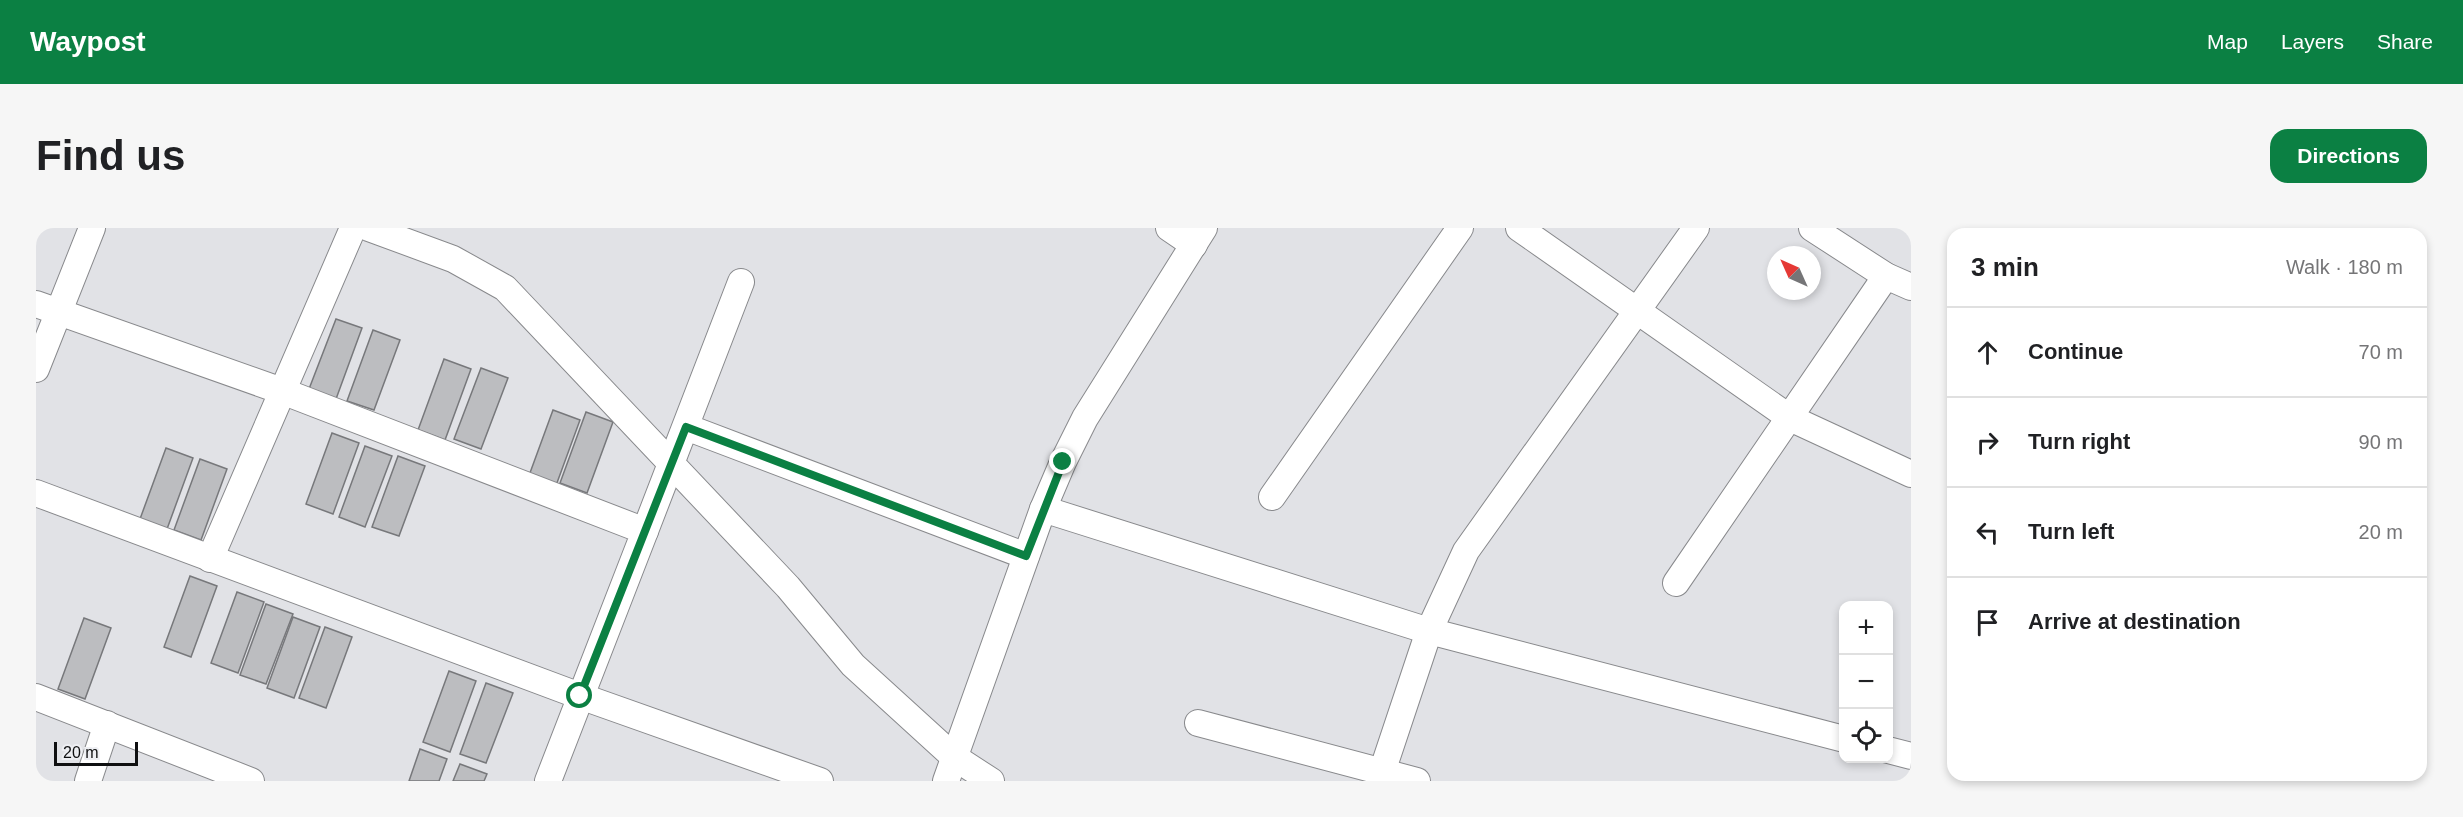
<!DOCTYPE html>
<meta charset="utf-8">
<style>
:root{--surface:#fff;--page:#f6f6f6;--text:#202124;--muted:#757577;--line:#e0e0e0;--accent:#0b8043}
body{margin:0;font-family:Helvetica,sans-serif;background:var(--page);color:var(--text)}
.controls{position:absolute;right:18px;bottom:18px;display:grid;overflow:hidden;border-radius:12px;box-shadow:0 3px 9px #0003}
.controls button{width:54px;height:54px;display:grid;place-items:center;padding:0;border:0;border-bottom:2px solid var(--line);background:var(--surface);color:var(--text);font:30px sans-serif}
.compass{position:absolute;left:1731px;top:18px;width:54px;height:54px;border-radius:50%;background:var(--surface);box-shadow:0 3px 9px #0003;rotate:315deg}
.scale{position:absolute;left:18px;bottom:15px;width:84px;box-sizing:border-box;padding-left:6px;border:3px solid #0f1011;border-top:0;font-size:16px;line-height:21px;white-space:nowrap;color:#0f1011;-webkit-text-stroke:4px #eeeff3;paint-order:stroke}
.stop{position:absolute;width:18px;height:18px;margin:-14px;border:4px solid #0b8043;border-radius:50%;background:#fff}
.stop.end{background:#0b8043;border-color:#fff;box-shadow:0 2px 6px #0008}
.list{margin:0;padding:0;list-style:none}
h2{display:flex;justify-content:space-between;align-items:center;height:78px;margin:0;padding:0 24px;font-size:26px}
h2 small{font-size:20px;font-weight:400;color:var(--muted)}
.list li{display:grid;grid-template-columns:39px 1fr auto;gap:18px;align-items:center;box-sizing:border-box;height:90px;padding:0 24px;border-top:2px solid var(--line)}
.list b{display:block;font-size:22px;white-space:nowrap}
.list em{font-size:20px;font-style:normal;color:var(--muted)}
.icon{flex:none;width:33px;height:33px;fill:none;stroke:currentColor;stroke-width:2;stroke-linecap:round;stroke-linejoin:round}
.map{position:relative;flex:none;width:1875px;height:553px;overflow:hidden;border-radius:18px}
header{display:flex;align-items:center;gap:36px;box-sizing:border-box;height:84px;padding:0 30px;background:var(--accent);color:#fff}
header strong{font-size:28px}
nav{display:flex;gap:33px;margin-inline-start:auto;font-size:21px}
.intro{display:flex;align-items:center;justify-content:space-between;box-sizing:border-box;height:144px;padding:0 36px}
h1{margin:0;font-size:42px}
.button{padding:15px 27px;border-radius:18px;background:var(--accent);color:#fff;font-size:21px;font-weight:700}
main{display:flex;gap:36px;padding:0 36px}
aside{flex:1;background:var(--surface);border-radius:18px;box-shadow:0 3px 9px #0003}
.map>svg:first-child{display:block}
.building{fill:#bcbdc0;stroke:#77787b;stroke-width:1.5}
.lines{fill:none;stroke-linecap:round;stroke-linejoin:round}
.street-casing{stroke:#88898c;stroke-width:28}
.street{stroke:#fff;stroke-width:26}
.route{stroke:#0b8043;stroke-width:8}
</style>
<header>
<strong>Waypost</strong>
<nav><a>Map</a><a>Layers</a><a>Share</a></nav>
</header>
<div class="intro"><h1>Find us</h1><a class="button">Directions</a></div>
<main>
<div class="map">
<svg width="1875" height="553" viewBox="0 0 1875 553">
<rect width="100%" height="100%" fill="#e1e2e6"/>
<!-- building -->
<g class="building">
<polygon points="300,91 326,100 300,171 273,161"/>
<polygon points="337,102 364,112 338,182 311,173"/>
<polygon points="408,131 435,141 409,212 382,202"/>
<polygon points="445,140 472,150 445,221 418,211"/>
<polygon points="517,182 544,192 518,263 491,253"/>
<polygon points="550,184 577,194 551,265 524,255"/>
<polygon points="296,205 323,215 297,286 270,276"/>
<polygon points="329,218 356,228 329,299 303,289"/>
<polygon points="130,220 157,230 131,301 104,291"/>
<polygon points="362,228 389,238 363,308 336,299"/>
<polygon points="164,231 191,241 165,312 138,302"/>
<polygon points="154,348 181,358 155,429 128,419"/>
<polygon points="201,364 228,374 202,445 175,435"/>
<polygon points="230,376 257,386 230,456 204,447"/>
<polygon points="257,389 284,399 258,470 231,460"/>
<polygon points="48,390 75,400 49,471 22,461"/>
<polygon points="289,399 316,409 290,480 263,470"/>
<polygon points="413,443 440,453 414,524 387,514"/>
<polygon points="450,455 477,465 450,535 424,526"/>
<polygon points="384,521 411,531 403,553 373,553"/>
<polygon points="424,536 451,546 448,553 417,553"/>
</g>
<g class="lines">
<!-- street casing -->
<g class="street-casing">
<g id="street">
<polyline points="333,0 417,31 469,60 752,359 817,437 918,529 955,553"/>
<polyline points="1133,0 1158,17"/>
<polyline points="1483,0 1754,190 1875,246"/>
<polyline points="1776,0 1850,48 1875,59"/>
<polyline points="0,76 246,163 609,303 512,553"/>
<polyline points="0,141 56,0"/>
<polyline points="650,199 990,328"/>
<polyline points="0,265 544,468 784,553"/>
<polyline points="1236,269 1424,0"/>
<polyline points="1007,281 1393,403 1808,511"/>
<polyline points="609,303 705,54"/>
<polyline points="174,331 317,0"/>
<polyline points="1640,355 1850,48"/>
<polyline points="0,469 215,553"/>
<polyline points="1162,495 1381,553"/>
<polyline points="1852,522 1875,528"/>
<polyline points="52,553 71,496"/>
<polyline points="910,553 1007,281 1027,234 1049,190 1168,0"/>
<polyline points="1343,553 1393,403 1430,323 1660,0"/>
</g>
</g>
<!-- street -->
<use href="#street" class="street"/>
</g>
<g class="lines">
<!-- route -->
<polyline class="route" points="544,468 650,199 990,328 1027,234"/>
</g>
</svg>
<div class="controls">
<button>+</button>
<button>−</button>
<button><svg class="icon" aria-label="locate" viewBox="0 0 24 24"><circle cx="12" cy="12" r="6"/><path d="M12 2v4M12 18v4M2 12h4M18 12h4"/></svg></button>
</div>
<svg class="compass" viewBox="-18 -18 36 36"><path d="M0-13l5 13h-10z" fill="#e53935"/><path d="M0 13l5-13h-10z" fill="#757577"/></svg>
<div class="scale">20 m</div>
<div class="stop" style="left:544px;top:468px"></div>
<div class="stop end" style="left:1027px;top:234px"></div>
</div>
<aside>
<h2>3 min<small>Walk · 180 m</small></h2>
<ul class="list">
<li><svg class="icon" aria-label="ahead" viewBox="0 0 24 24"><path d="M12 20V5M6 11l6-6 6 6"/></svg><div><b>Continue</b></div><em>70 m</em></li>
<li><svg class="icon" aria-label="right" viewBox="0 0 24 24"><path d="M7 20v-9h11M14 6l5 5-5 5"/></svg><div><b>Turn right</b></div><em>90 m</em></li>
<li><svg class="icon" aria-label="left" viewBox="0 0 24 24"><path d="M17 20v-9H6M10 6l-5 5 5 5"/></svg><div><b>Turn left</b></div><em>20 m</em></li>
<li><svg class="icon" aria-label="arrive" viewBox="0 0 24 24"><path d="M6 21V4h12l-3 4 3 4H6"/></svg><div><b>Arrive at destination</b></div></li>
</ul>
</aside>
</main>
